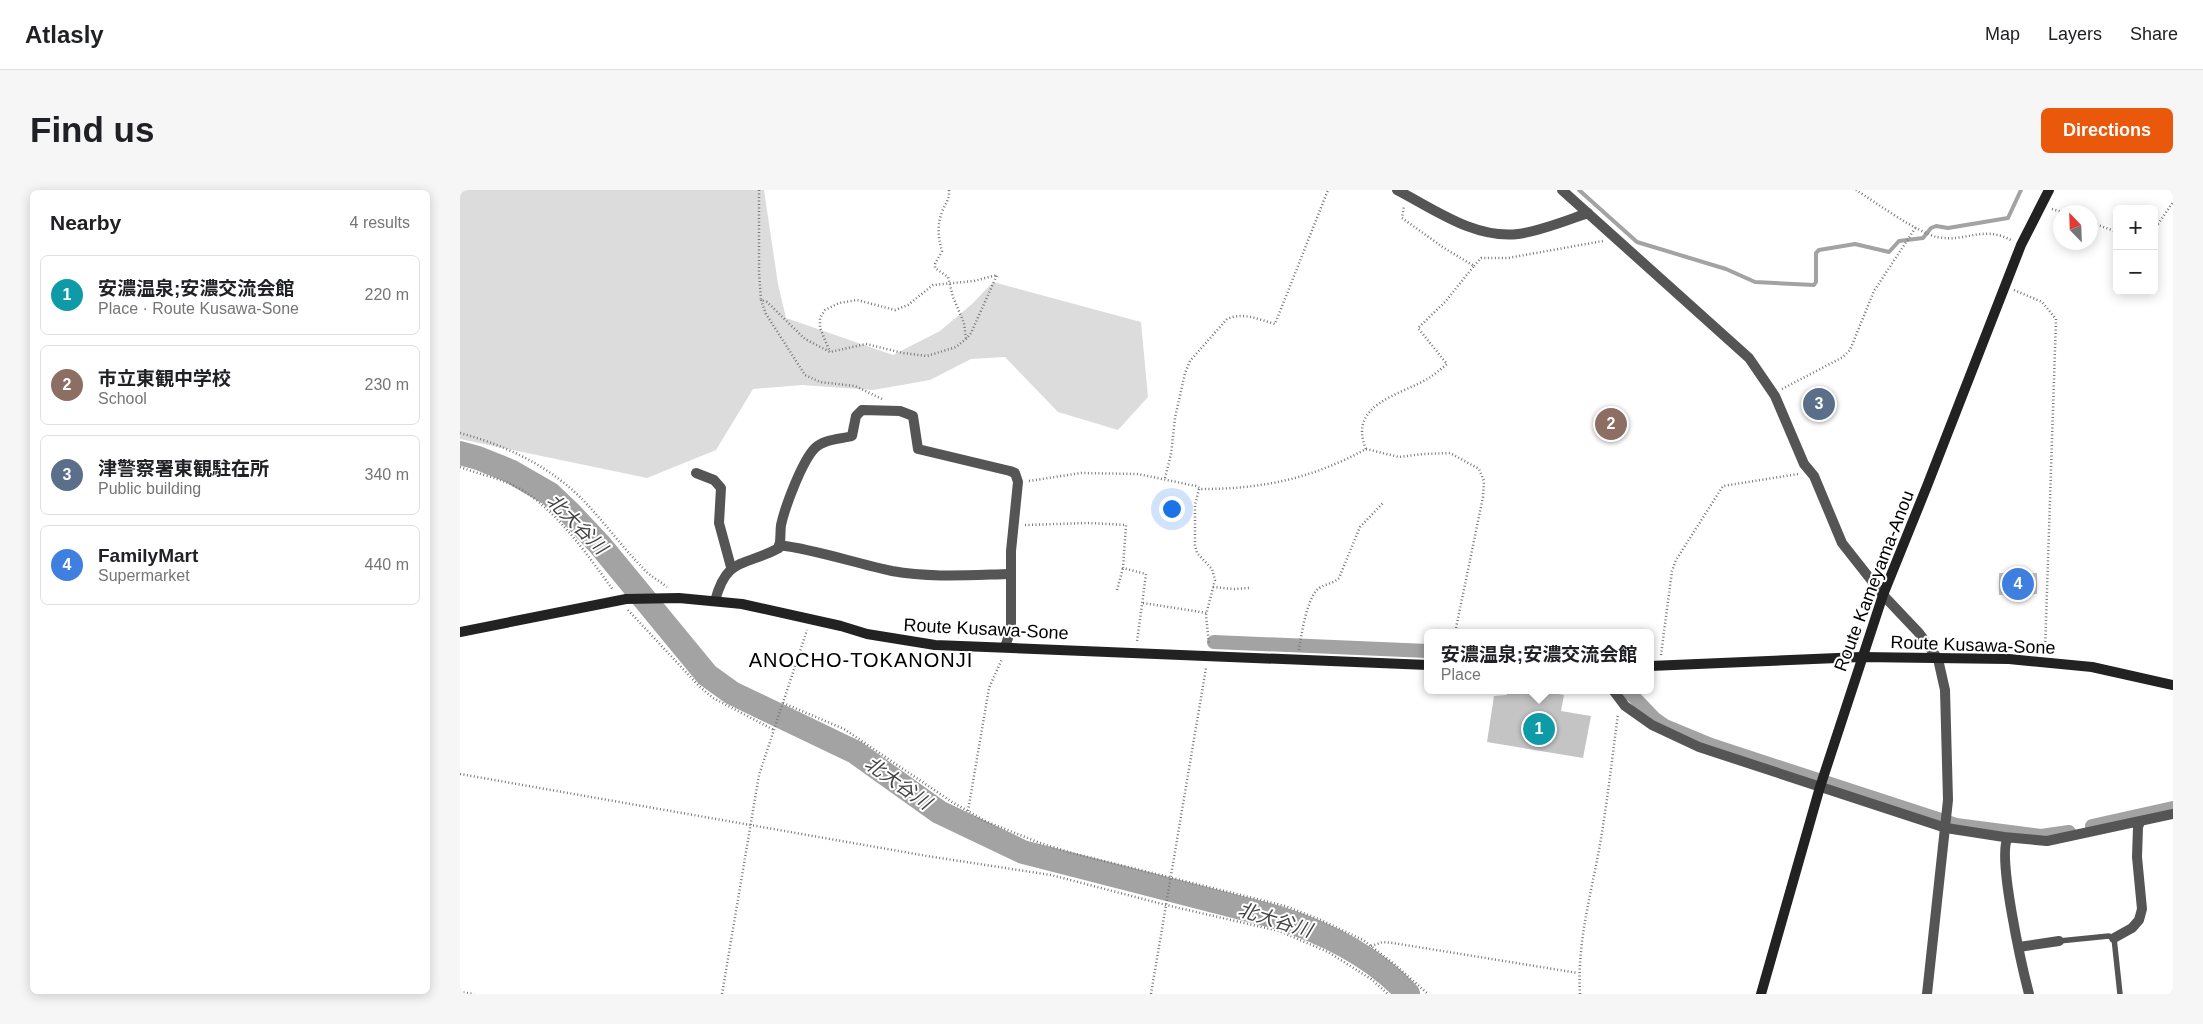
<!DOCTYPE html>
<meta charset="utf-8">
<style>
:root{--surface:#fff;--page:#f6f6f6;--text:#202124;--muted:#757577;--line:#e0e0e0;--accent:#ea580c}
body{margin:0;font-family:Arial,"Noto Sans JP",sans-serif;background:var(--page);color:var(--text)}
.controls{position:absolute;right:15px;top:15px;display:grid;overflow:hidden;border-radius:8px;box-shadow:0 2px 12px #0003}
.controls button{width:45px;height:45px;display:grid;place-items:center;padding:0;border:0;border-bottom:1px solid var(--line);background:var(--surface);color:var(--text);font:25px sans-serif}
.compass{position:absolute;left:1593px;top:15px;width:45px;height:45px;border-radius:50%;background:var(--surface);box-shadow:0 2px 12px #0003;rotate:337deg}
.you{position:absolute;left:711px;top:318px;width:18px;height:18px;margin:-12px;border:4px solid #fff;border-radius:50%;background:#1a73e8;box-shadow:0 0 0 8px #1a73e833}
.badge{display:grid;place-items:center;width:32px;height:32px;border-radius:50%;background:var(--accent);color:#fff;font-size:16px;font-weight:700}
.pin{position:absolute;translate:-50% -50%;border:2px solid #fff;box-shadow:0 1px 5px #0006}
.popup{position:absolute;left:964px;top:439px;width:230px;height:65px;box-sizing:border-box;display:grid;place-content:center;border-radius:8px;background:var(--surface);filter:drop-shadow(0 1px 4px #0005);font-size:16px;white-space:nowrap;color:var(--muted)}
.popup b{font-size:19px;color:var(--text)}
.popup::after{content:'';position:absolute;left:50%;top:100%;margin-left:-10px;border:10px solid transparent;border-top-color:var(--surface)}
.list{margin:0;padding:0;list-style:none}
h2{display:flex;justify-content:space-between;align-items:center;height:65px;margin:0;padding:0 20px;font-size:21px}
h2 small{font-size:16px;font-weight:400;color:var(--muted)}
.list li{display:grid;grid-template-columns:32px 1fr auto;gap:15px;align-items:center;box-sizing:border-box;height:80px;margin:0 10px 10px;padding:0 10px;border:1px solid var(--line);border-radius:8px}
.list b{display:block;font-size:19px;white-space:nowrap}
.list p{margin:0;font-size:16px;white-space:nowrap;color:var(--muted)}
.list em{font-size:16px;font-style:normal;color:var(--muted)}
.map{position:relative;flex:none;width:1713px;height:804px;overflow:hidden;border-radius:8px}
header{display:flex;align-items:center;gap:30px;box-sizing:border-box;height:70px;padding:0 25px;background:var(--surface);border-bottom:1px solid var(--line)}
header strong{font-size:24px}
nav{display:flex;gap:28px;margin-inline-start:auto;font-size:18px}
.intro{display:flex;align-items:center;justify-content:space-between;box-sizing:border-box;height:120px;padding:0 30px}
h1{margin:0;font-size:35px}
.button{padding:12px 22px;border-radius:8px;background:var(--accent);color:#fff;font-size:18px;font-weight:700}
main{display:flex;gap:30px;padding:0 30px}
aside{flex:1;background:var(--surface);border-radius:8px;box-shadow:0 2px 12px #0003}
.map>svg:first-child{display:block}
.green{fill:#dcdcdc}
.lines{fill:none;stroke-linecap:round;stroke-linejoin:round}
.stream{stroke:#a3a3a3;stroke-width:4}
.canal{stroke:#a3a3a3;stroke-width:14}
.river{stroke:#a3a3a3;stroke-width:24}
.building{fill:#c4c4c4}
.path{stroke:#777;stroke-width:2.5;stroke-dasharray:1 2.5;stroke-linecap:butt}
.service{stroke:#555;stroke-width:5.5}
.minor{stroke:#555;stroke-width:10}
.tertiary{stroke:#555;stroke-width:10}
.secondary{stroke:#222;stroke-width:10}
.labels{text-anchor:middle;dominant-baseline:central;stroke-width:4;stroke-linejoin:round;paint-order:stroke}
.street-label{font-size:18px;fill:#000;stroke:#fff}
.water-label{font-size:19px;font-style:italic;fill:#444;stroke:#fff}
.quarter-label{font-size:20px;letter-spacing:1px;fill:#000;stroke:#fff}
</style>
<header>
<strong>Atlasly</strong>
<nav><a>Map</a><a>Layers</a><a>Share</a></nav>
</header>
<div class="intro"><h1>Find us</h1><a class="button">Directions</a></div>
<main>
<aside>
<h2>Nearby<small>4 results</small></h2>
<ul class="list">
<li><span class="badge" style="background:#0f9aa8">1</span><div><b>安濃温泉;安濃交流会館</b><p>Place · Route Kusawa-Sone</p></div><em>220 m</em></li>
<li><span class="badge" style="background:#8d6e63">2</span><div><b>市立東観中学校</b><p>School</p></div><em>230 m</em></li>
<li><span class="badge" style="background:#5c6f8a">3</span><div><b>津警察署東観駐在所</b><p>Public building</p></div><em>340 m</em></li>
<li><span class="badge" style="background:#3f7fe0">4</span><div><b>FamilyMart</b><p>Supermarket</p></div><em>440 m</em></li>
</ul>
</aside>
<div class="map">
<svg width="1713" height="804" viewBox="0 0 1713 804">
<rect width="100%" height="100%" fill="#fff"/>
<!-- green -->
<polygon class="green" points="0,0 304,0 318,94 326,128 433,165 480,141 512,114 533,92 681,132 688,207 658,240 598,222 545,167 511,169 470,190 413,200 342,195 293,199 256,260 187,288 0,249"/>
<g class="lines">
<!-- stream -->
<polyline class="stream" points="1119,0 1177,52 1266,79 1295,92 1354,95 1356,92 1356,63 1359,60 1395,54 1429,62 1439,51 1463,48 1471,38 1476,36 1488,38 1548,28 1561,0"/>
<!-- canal -->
<g class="canal">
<polyline points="754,452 968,461"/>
<polyline points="1158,500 1171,504 1195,529 1205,536 1251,555 1496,635 1581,646 1609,642"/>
<polyline points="1632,636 1713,618"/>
</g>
<!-- river -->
<path class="river" d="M0,263l18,5 32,13 40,23 21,20 29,31 107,130 25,18 123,59 84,60 84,40 253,65c48,15 97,39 132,77"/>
</g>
<!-- building -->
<g class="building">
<polygon points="1539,383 1577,383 1577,404 1539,405"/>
<polygon points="1047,500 1078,500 1104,505 1101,521 1131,526 1123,568 1027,552 1034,506 1047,505"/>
</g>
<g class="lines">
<!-- path -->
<g class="path">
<polyline points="299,0 299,82 301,110 307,112 345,149 370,162 406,154 443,163 467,166 496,157 506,149 511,143 537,85 514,91 473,95 448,115 435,120 397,110 379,113 365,120 360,128 360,138 370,162"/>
<path d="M489,0c1,9 -4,14 -7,22 -5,13 -4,26 0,39l-7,13v4l13,9 5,20 11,26 2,16"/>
<path d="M1396,0c19,12 62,43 81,47 30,6 45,-13 76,4"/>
<polyline points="1592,19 1602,22"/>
<polyline points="1630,32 1657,42"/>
<polyline points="1694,40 1713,12"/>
<polyline points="1014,76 1021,68 1048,68 1143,51"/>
<polyline points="1554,100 1582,112 1596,129 1585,461"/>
<polyline points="301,110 306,124 345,185 360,192 395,196 422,209"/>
<polyline points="1322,199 1383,167 1390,160 1414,101 1456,37"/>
<path d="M0,243c44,12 86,31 120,64 22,22 41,49 63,71 6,8 16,12 24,19"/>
<polyline points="906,259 939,267 963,264 990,263 1019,279 1024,291 1023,307 995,443"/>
<path d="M0,277c16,6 33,10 48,16 42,17 79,71 105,107"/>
<path d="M705,288l6,-24 4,-36 10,-45 5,-12 37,-42c16,-7 31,0 48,5l53,-134"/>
<path d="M569,291l52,-8 57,1 58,12 5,3c61,0 110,-10 165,-40 -19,-45 35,-54 63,-71 6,-4 12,-9 18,-14l-29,-36 27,-26 29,-36 -30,-18 -42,-30 2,-12"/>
<polyline points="739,299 735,315 735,355 737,363 752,379 755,390 746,425 749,455"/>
<polyline points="565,335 629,333 666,335 663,378 686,384 677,452"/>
<polyline points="753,397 773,399 789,398"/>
<polyline points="657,400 663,378"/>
<polyline points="683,413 747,423"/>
<polyline points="168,420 239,496 253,508 314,540"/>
<path d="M839,460c2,-14 8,-52 19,-61 6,-5 15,-5 21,-11l21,-51 24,-25"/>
<polyline points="1201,465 1212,381 1216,370 1263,296 1338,284"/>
<polyline points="323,513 384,539 492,612 525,631 580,653 612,663 825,716 861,730 903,750 933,773 968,804"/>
<polyline points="0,584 467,666 591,685 706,715 819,741 868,762 911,789 928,804"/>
<polyline points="508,621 529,498 542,469"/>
<polyline points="911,756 923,752 933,753 1118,783"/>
<polyline points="0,802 14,804"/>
<polyline points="262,804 299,585 347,440"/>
<polyline points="691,804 746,478"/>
<path d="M1120,804c-3,-49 10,-96 19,-144 8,-45 13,-91 19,-136"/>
</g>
<!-- service -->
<polyline class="service" points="1599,751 1649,746 1654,748 1660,804"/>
<!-- minor -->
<g class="minor">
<polyline points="1102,0 1289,168 1315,206 1344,274 1354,286 1382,353 1423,405 1459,443 1478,469 1485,500 1488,610 1467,804"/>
<polyline points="236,283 254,290 261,298 259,333 271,377"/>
<path d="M319,355c39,5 75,18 113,26 38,7 79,4 118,3"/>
<path d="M255,411c12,-45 29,-34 64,-53 2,-7 1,-15 2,-23 4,-18 21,-64 34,-77 9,-9 26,-9 37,-12l4,-20 6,-6 38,1 13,5 5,33 92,22 5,2 3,9 -7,69v78l-6,18"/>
<polyline points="1153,500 1165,516 1192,535 1239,557 1486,638 1544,647 1587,651 1713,624"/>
<path d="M1548,648c-12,15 15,133 21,156"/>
<polyline points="1654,748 1672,738 1679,730 1682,719 1677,667 1678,637 1680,632"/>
<polyline points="1559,757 1599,751"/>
</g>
<!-- tertiary -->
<path class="tertiary" d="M937,0c37,19 77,49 121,44 23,-3 47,-13 70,-21"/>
<!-- secondary -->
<g class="secondary">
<polyline points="0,442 166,409 219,408 282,414 381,436 407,444 475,455 968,475"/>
<polyline points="1190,476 1401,467 1549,469 1632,477 1713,495"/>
<polyline points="1301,804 1360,597 1423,405 1467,296 1561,55 1589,0"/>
</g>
</g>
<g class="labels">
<!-- street labels -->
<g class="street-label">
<text transform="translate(1414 391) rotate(-69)">Route Kameyama-Anou</text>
<text transform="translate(526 439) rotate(3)">Route Kusawa-Sone</text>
<text transform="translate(1513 455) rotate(2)">Route Kusawa-Sone</text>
</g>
<!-- water labels -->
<g class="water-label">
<text transform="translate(117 334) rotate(45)">北大谷川</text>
<text transform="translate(438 593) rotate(35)">北大谷川</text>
<text transform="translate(815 730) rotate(17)">北大谷川</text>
</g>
<!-- quarter labels -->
<g class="quarter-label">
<text x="401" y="470">ANOCHO-TOKANONJI</text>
</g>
</g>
</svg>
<div class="controls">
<button>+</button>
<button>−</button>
</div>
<svg class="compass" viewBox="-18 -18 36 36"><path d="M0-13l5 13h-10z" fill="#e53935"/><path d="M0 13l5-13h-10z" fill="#757577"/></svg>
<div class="you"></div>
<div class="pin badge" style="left:1079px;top:539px;background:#0f9aa8">1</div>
<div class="popup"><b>安濃温泉;安濃交流会館</b>Place</div>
<div class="pin badge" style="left:1151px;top:234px;background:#8d6e63">2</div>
<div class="pin badge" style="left:1359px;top:214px;background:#5c6f8a">3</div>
<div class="pin badge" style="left:1558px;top:394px;background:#3f7fe0">4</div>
</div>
</main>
